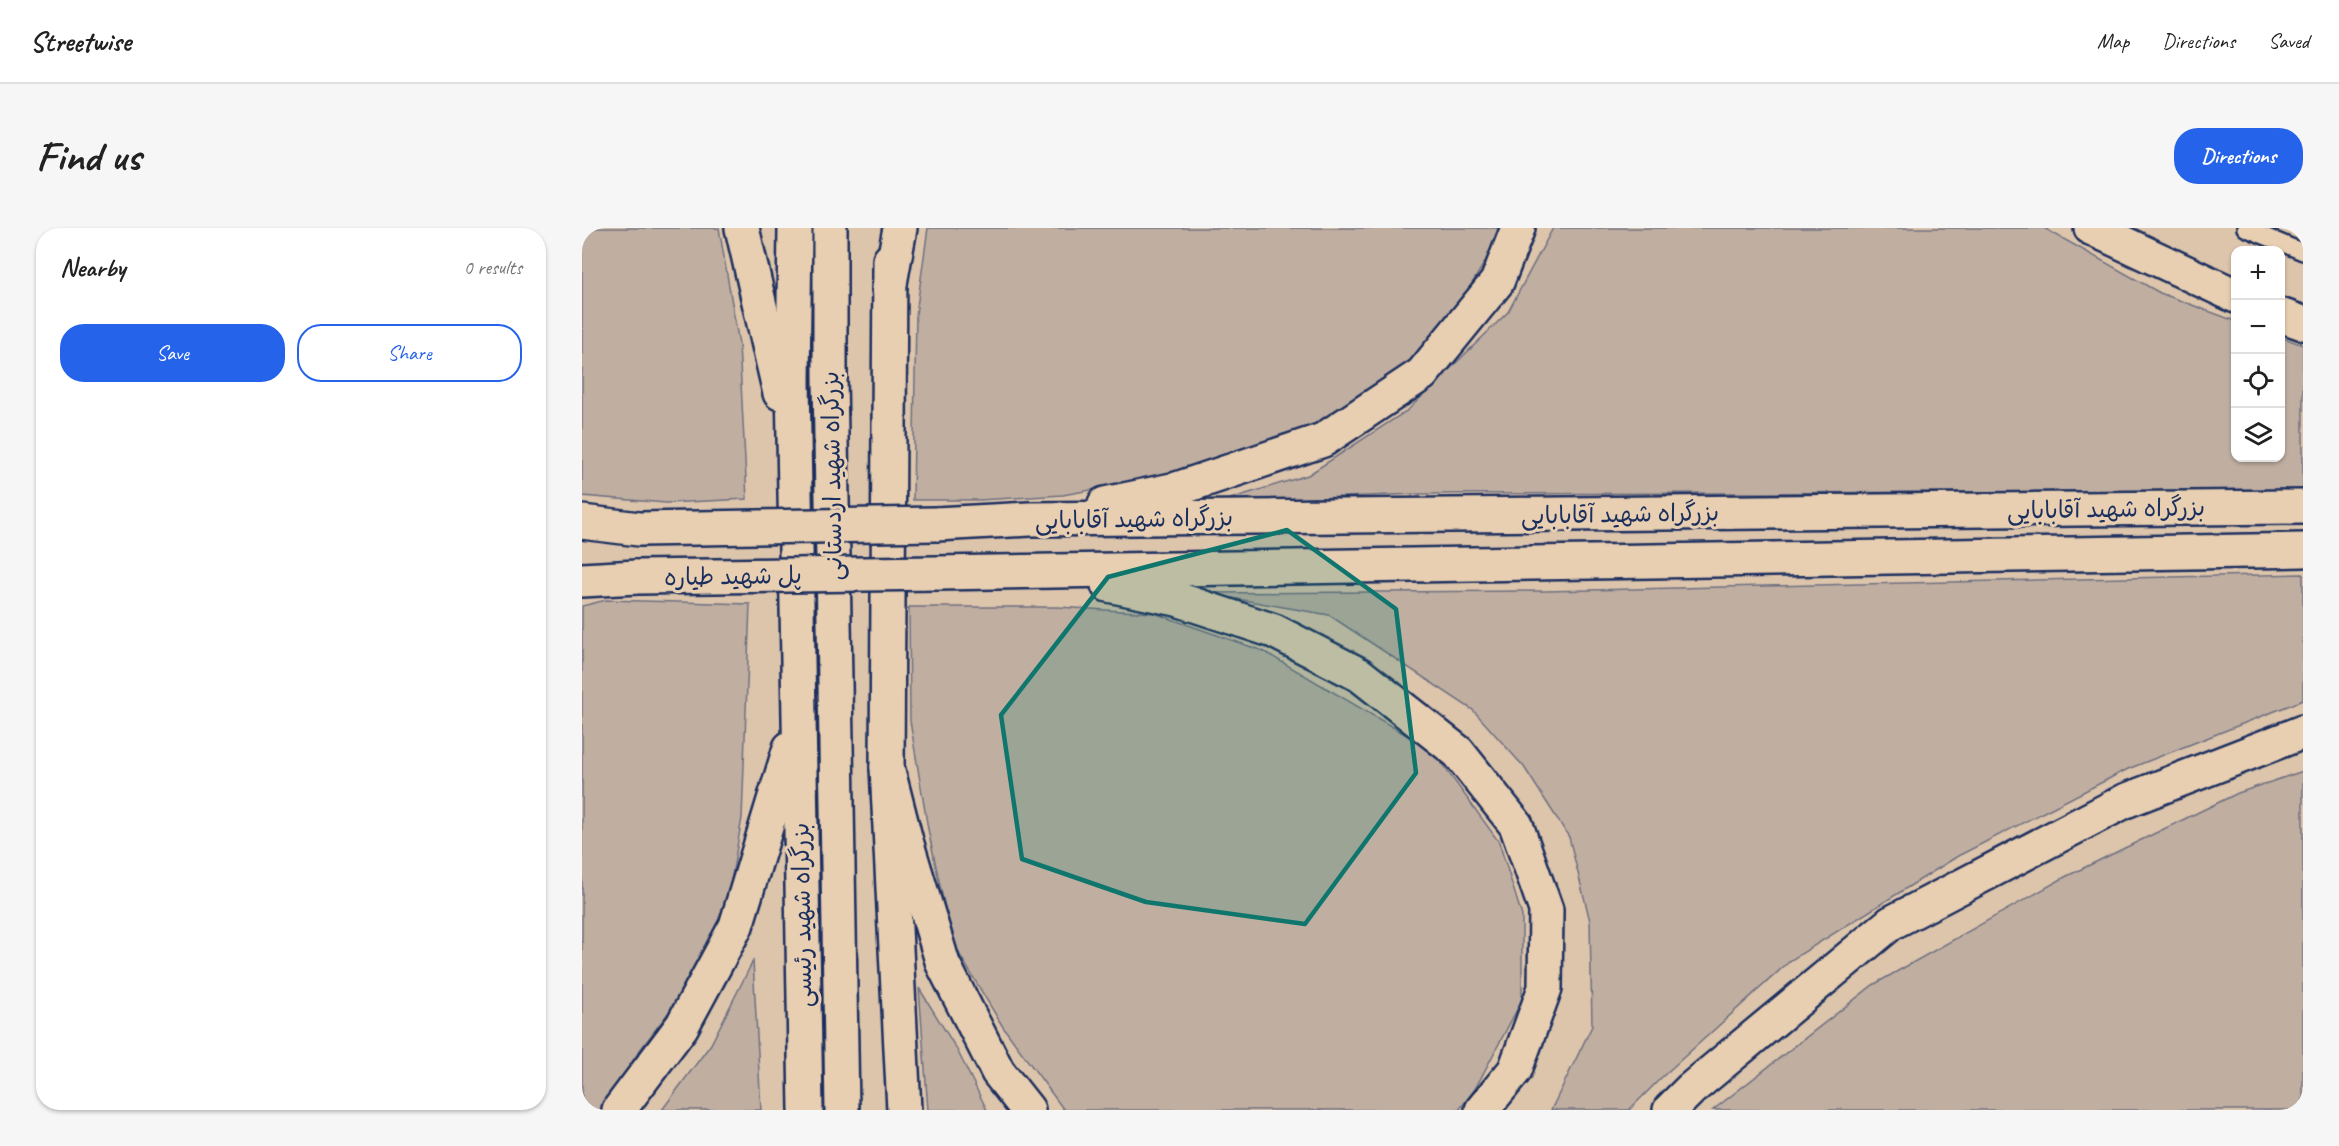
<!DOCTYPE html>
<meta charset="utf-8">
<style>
:root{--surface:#fff;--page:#f6f6f6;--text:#222;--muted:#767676;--line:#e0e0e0;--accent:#2563eb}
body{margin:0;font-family:Caveat,"Playpen Sans Arabic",sans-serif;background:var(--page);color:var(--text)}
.controls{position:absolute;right:18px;top:18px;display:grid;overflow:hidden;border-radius:12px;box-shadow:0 2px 4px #0004}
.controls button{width:54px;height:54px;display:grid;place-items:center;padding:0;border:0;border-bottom:2px solid var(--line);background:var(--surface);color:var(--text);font:30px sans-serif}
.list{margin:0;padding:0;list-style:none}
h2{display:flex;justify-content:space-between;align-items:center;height:78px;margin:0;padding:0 24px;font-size:26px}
h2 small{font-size:20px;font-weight:400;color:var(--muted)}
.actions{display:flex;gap:12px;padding:18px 24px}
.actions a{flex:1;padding:14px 0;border:2px solid var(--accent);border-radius:24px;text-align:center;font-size:21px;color:var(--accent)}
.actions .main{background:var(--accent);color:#fff}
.icon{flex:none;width:33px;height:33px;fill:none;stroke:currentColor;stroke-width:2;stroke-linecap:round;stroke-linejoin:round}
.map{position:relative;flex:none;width:1721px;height:882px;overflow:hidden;border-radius:24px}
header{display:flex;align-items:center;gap:36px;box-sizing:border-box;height:84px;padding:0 30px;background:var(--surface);border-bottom:2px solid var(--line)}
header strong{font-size:28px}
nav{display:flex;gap:33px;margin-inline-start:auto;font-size:21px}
.intro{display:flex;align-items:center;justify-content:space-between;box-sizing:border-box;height:144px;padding:0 36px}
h1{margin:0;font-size:42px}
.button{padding:15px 27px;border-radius:24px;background:var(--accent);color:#fff;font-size:21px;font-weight:700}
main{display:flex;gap:36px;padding:0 36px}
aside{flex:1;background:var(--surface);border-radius:24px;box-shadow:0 2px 4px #0004}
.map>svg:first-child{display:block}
.green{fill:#c0afa1;stroke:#6e6f80;stroke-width:1.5}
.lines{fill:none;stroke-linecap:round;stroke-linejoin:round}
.lane-casing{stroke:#1b2f5e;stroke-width:20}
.primary-casing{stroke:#1b2f5e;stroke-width:38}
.highway-casing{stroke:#1b2f5e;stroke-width:38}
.lane{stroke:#e9cfb1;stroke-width:15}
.primary{stroke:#e9cfb1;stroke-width:33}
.highway{stroke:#e9cfb1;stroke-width:33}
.highway-bridge-casing{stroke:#1b2f5e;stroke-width:38;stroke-linecap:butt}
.highway-bridge{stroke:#e9cfb1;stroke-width:33}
.marked{fill:#0f766e;fill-opacity:0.2;stroke:#0f766e;stroke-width:4.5;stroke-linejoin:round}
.labels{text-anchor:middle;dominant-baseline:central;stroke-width:6;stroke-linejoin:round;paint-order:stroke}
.street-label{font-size:24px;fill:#1b2f5e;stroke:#e9cfb1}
</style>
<header>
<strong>Streetwise</strong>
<nav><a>Map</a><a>Directions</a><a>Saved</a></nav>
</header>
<div class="intro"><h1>Find us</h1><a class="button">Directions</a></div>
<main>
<aside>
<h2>Nearby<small>0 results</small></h2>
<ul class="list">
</ul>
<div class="actions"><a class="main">Save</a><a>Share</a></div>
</aside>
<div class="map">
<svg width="1721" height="882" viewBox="0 0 1721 882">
<rect width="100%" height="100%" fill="#ddc5ac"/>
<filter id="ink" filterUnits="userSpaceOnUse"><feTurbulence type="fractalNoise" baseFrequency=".0167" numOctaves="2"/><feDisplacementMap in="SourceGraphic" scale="12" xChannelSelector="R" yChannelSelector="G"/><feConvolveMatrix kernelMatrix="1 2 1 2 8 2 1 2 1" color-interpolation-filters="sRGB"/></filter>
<g filter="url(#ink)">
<!-- green -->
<g class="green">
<polygon points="0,0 137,0 157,116 165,271 84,275 0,268"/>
<polygon points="346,0 917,0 913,17 879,74 817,146 746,193 655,228 569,251 481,267 397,272 331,272 334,86"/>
<polygon points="971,0 1462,0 1578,65 1653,93 1654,230 1698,230 1699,109 1721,117 1721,263 834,266 638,274 726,247 826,182 926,84"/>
<polygon points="1721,346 1721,472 1546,541 1376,628 1209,732 1080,849 1047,882 969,882 1010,798 1008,693 987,609 942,539 891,482 747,387 621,365 964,363"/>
<polygon points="24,372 168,376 160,590 150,648 138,699 106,759 58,822 21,879 18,882 0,882 0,378"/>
<polygon points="327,379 476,379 572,385 681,423 850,522 917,614 940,688 940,772 893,861 877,882 482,882 421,799 370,714 346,601 328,493"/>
<polygon points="1721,543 1721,882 1131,882 1291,757 1483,649 1656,565"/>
<polygon points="171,733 179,882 80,882 129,816"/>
<polygon points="337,760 374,820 405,882 346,882"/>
</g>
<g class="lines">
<!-- lane casing -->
<g class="lane-casing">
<polyline id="lane" points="1663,0 1721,24"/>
</g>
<!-- primary casing -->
<g class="primary-casing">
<polyline id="primary" points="308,32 305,539 322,882"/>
</g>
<!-- highway casing -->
<g class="highway-casing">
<g id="highway">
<polyline points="160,0 198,165"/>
<polyline points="213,0 211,153 224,882"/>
<polyline points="248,0 248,148 260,882"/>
<polyline points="1509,0 1654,68"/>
<polyline points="307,61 318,0"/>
<polyline points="1698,87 1721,95"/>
<polyline points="523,276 595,261 741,212 840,146 915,54 936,0"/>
<polyline points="0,294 57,301"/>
<polyline points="354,296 448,291 1721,279"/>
<polyline points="355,345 1721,322"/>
<polyline points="0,352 55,349"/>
<polyline points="526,357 595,371 692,403 778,447 876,524 934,597 964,682 963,760 933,842 900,882"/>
<polyline points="305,539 324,613 361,736 416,844 446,882"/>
<polyline points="37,882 100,798 154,698 208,520"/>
<polyline points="1088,882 1109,861 1309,695 1543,573 1721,504"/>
</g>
</g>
<!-- lane -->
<use href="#lane" class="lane"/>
<!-- primary -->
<use href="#primary" class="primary"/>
<!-- highway -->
<use href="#highway" class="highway"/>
<!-- highway-bridge casing -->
<g class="highway-bridge-casing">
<g id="highway-bridge">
<polyline points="57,301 354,296"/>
<polyline points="55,349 355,345"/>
</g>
</g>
<!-- highway-bridge -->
<use href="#highway-bridge" class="highway-bridge"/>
</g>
</g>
<!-- marked area -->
<path class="marked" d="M705,302l109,79 20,164 -111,151 -159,-22 -124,-43 -21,-144 107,-138z"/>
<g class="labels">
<!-- street labels -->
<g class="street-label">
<text transform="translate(250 248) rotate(-91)">بزرگراه شهید اردستانی</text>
<text transform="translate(1524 281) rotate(-1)">بزرگراه شهید آقابابایی</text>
<text transform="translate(1038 286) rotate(-1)">بزرگراه شهید آقابابایی</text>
<text transform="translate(552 291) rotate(-1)">بزرگراه شهید آقابابایی</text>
<text transform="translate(151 348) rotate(-1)">پل شهید طیاره</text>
<text transform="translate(220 687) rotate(-91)">بزرگراه شهید رئیسی</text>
</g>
</g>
</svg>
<div class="controls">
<button>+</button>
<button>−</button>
<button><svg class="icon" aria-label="locate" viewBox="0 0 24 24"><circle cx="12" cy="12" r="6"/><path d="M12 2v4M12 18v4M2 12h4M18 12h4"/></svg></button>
<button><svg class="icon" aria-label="layers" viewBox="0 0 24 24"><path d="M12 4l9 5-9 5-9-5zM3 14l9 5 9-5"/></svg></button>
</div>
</div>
</main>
